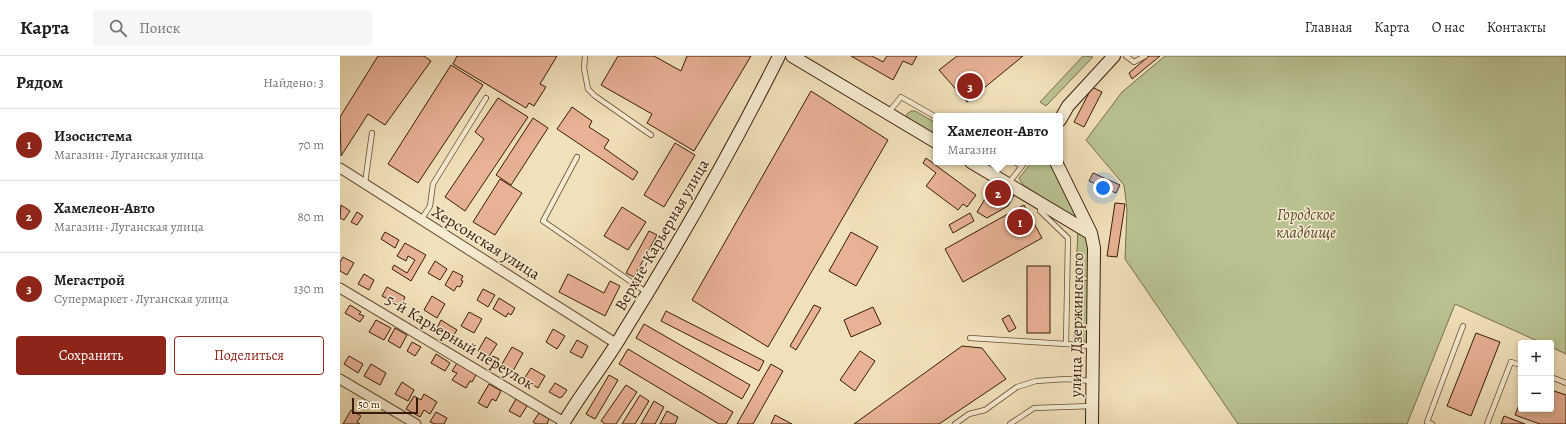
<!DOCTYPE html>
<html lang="ru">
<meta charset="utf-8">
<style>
:root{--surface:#fff;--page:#f6f6f6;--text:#202124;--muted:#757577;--line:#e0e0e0;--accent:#8f2418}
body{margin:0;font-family:Alegreya,serif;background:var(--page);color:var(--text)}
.controls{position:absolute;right:12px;bottom:12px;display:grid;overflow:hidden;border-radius:4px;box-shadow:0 2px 6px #0003}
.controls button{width:36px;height:36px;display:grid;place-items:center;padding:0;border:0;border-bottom:1px solid var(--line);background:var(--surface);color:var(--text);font:20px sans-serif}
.scale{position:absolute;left:12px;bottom:10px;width:66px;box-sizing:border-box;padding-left:4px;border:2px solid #3a1b09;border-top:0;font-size:11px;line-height:14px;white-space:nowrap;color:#3a1b09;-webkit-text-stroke:3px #f6ecd2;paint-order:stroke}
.you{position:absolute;left:763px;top:132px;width:14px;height:14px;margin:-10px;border:3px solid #fff;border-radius:50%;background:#1a73e8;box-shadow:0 0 0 6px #1a73e833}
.badge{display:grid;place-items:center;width:26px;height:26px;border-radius:50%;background:var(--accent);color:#fff;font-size:13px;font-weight:700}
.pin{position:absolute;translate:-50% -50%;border:2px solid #fff;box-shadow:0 1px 4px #0006}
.popup{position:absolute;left:593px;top:57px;width:130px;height:52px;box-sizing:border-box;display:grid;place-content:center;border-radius:4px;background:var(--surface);filter:drop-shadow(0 1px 3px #0005);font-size:13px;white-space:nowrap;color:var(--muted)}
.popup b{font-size:15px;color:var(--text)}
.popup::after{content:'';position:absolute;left:50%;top:100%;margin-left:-8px;border:8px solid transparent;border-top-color:var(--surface)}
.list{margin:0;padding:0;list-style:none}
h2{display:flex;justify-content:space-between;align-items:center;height:52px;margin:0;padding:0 16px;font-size:17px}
h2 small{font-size:13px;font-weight:400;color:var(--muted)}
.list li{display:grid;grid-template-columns:26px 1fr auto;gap:12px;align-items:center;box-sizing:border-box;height:72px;padding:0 16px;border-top:1px solid var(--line)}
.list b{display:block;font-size:15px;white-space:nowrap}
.list p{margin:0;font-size:13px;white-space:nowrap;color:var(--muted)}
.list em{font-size:13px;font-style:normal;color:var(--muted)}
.actions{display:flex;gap:8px;padding:12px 16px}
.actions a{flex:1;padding:9px 0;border:1px solid var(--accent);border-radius:4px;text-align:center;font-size:14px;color:var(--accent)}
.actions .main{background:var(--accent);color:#fff}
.icon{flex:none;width:22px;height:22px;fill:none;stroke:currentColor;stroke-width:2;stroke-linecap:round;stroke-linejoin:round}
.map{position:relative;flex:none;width:1226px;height:368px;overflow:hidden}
header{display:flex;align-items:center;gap:24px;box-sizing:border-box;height:56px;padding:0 20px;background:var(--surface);border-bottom:1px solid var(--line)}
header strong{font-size:19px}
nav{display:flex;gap:22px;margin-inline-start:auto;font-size:14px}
.search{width:280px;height:36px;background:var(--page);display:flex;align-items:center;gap:10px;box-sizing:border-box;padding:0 14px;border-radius:4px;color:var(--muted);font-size:15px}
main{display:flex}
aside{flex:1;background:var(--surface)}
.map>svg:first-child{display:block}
.green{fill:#b9c391;stroke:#7a6f4d}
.building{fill:#e8b295;stroke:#3a1b09}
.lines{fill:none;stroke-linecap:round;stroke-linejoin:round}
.lane-casing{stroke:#684c35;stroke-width:6}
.street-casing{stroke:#684c35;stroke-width:11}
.secondary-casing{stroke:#3a1b09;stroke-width:14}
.lane{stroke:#f6ecd2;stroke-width:4.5}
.street{stroke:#f6ecd2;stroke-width:9}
.secondary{stroke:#f6ecd2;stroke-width:12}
.labels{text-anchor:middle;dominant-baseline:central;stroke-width:3;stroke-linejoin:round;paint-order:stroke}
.park-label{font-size:16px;font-style:italic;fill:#604d32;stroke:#f6ecd2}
.street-label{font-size:16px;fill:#3a1b09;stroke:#f6ecd2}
</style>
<header>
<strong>Карта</strong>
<div class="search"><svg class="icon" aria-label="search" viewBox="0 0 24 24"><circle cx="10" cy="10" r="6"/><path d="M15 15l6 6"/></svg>Поиск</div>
<nav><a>Главная</a><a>Карта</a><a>О нас</a><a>Контакты</a></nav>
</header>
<main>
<aside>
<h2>Рядом<small>Найдено: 3</small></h2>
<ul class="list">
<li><span class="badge">1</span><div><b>Изосистема</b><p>Магазин · Луганская улица</p></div><em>70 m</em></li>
<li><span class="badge">2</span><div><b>Хамелеон-Авто</b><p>Магазин · Луганская улица</p></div><em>80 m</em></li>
<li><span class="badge">3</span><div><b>Мегастрой</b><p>Супермаркет · Луганская улица</p></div><em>130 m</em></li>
</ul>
<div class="actions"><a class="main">Сохранить</a><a>Поделиться</a></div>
</aside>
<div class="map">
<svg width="1226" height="368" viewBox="0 0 1226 368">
<rect width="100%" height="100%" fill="#f1e1ba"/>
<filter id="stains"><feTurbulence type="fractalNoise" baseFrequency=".005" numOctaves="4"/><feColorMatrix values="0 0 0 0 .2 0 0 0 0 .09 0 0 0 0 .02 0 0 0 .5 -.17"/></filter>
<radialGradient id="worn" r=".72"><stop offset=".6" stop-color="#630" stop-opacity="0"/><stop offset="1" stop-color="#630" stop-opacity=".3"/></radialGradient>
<!-- green -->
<g class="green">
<polygon points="743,0 753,1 706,50 700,46"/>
<polygon points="825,0 1226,0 1226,298 1211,291 1211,287 1202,287 1115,248 1067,368 898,368 785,203 787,153 784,129 746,84 782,36"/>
<polygon points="571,55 575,55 596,67 596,80 566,62 567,58"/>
<polygon points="692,106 711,106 742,166 683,129 679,122"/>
<polygon points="738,172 750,184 752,221 736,219"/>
<polygon points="736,224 752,225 749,285 734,285"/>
</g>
<!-- building -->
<g class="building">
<polygon points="38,0 84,0 91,5 45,69 28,58 1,100 0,61"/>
<polygon points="117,0 217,0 200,28 206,31 194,50 189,47 186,52 113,8"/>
<polygon points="278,0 314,0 341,15 347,0 411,0 354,95 307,67 312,58 261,29"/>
<polygon points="511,0 532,0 543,6 547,0 577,0 572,9 563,5 553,24"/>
<polygon points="617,0 683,0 627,46 599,14"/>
<polygon points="809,0 820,0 792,23 789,17"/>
<polygon points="111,9 143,29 78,127 48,108"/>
<polygon points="752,31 762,36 744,71 734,66"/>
<polygon points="471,35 548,84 428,291 352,244"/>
<polygon points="158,42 188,61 125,155 105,141 144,83 135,76"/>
<polygon points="232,51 252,65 249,71 269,84 264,92 298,116 293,124 217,73"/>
<polygon points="193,62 208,72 171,129 156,119"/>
<polygon points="335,87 355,99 324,151 304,139"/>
<polygon points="586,102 636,139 627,151 623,148 618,154 586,130 596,117 583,107"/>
<polygon points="753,117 780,129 776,137 749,125"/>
<polygon points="160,123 182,137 155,179 133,166"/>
<polygon points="654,128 674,139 668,150 647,162 637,156"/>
<polygon points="775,147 785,148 777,201 767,200"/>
<polygon points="1,149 10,155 4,164 0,162"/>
<polygon points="684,149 702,182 623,226 605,193"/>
<polygon points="282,151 306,166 288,194 264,180"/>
<polygon points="17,156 23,160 17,169 11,166"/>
<polygon points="630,157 634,165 613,177 609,169"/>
<polygon points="309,175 317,179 294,221 286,217"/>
<polygon points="45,176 59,184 55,192 41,183"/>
<polygon points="511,176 538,191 516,230 489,215"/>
<polygon points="65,187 86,199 71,225 52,213 54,209 67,217 75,204 68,200 66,205 57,200"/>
<polygon points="3,201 14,207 7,219 0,215 0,206"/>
<polygon points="95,205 107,213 100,224 88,217"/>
<rect x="687" y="210" width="23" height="67"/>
<polygon points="113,215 123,220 121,224 123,225 120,231 117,230 114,235 105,229"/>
<polygon points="24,218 34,224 29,234 18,228"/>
<polygon points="228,218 264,237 270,225 280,230 265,260 219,236"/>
<polygon points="47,231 65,241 61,250 42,240"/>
<polygon points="143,233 155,239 148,251 137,244"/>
<polygon points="92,240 105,248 97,262 84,254"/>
<polygon points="159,242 175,252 171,259 168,257 166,261 153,253"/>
<polygon points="10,249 21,256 19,258 24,260 20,266 5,257"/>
<polygon points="474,249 481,252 456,294 450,290"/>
<polygon points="533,251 541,268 511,281 504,264"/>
<polygon points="326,255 424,305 419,315 321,265"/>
<polygon points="129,256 142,263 134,277 121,270"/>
<polygon points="669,259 676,272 669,276 662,263"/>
<polygon points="36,264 51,272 44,284 29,276"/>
<polygon points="101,264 117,274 111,283 96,274"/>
<polygon points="304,268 410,329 402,343 296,282"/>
<polygon points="55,272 67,279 60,292 48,285"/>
<polygon points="213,273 225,280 217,293 206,286"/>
<polygon points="1136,277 1160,286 1131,360 1107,350"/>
<polygon points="146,281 157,288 148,302 138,295"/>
<polygon points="237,284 248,290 242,302 230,296"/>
<polygon points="72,286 81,291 75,300 67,295"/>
<polygon points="622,290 642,292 666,323 599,368 514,368"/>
<polygon points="172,291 183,297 173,315 162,308"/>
<polygon points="288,293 393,356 386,368 379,368 279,308"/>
<polygon points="520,295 535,305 515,335 500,324"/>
<polygon points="96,298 110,307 105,315 91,307"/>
<polygon points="9,300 23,308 18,317 4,308"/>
<polygon points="153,300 159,303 155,310 149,307"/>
<polygon points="117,307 136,319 132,326 130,325 126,332 112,324 117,317 112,315"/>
<polygon points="31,308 46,317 40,329 24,320"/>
<polygon points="431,308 443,315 413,368 397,368"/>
<polygon points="191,312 205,320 198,332 184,323"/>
<polygon points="269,319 278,324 255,363 246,358"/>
<polygon points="62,326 74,334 68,345 55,338"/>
<polygon points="215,327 227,334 222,341 221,341 220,342 209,336"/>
<polygon points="149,328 161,335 156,345 152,343 147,352 138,347"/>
<polygon points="286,329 297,336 276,368 265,368 261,365"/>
<polygon points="1211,334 1226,339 1226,368 1200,368 1175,359 1181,344 1181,353 1211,353"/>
<polygon points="84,338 97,346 90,358 84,354 80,361 66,353 74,340 81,344"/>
<polygon points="300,339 309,345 295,368 282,368"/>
<polygon points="176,343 187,350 180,361 169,355"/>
<polygon points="314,345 324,351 315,368 301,368"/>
<polygon points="11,354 21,360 17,366 20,368 3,368"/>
<polygon points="327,355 338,361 335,368 320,368"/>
<polygon points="96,356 107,362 104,368 95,368 90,366"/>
<polygon points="199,357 209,363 207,368 196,368 193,366"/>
<polygon points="435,359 452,368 431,368"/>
<polygon points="1164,360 1185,368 1161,368"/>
</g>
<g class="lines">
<!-- lane casing -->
<g class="lane-casing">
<g id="lane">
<polyline points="245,0 244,12 248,33 255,40 311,79"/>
<polyline points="786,0 794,6 805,0"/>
<polyline points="549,56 561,41 596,61"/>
<polyline points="237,101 203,165 306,236"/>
<polyline points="675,106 681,110"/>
<polyline points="25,127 32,77"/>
<polyline points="668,128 685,106"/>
<polyline points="701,148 700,155 728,182 726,288 751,290"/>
<polyline points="81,164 90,150 93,128 146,42"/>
<polyline points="630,282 726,288"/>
<polyline points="1211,321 1226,327"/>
<polyline points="615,368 629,358 645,354 677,331 696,325 726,323 752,325"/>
<polyline points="670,368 694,352 752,350"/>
<polyline points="1092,368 1087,366 1123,270"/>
<polyline points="1147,368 1171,306 1181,309"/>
</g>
</g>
<!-- street casing -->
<g class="street-casing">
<g id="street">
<polyline points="0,112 277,288"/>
<polyline points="0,232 224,366"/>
<polyline points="0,323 76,368"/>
</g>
</g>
<!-- secondary casing -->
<g class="secondary-casing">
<g id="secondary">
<polyline points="452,0 596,86"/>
<polyline points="720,64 728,50 774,0"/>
<polyline points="631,106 750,177"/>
<polyline points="716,106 751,177 754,192 752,368"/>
<path d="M223,368c18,-31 42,-60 60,-91 56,-90 109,-183 156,-277"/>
</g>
</g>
<!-- lane -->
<use href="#lane" class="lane"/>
<!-- street -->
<use href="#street" class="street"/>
<!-- secondary -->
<use href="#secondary" class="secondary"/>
</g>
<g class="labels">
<!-- park labels -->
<g class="park-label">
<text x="966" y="159">Городское<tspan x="966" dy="18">кладбище</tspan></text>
</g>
<!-- street labels -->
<g class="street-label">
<text transform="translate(322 179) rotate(-60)">Верхне-Карьерная улица</text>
<text transform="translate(146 187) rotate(32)">Херсонская улица</text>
<text transform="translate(737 269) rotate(-89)">улица Дзержинского</text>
<text transform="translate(120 286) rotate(31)">5-й Карьерный переулок</text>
</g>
</g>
<rect width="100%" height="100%" filter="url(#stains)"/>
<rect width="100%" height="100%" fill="url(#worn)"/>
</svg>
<div class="controls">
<button>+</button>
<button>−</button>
</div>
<div class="scale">50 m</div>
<div class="you"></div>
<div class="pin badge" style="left:680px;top:166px">1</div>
<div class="pin badge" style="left:658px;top:137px">2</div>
<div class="popup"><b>Хамелеон-Авто</b>Магазин</div>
<div class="pin badge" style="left:630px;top:30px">3</div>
</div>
</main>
